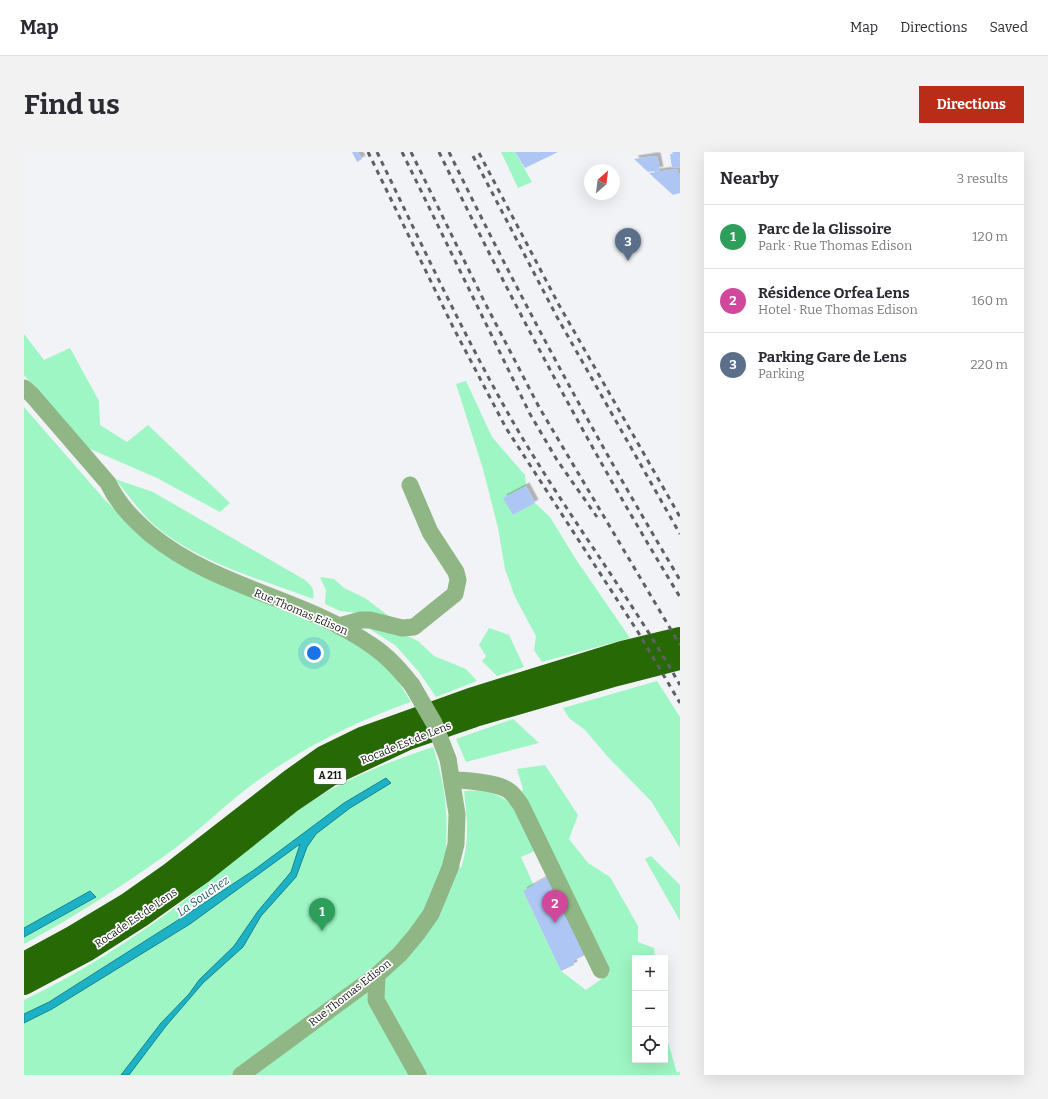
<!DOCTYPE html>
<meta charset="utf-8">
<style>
:root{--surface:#fff;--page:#f2f2f3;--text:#2b2b33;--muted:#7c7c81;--line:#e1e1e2;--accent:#b92d18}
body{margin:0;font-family:Bitter,serif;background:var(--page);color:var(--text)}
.controls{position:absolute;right:12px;bottom:12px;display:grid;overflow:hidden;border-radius:0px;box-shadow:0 4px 16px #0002}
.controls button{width:36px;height:36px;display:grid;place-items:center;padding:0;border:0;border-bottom:1px solid var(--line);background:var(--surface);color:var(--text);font:20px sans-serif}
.compass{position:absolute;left:560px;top:12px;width:36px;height:36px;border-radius:50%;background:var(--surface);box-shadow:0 4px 16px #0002;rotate:28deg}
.you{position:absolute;left:290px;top:501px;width:14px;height:14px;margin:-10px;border:3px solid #fff;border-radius:50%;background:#1a73e8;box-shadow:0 0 0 6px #1a73e833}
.badge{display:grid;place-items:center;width:26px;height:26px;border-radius:50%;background:var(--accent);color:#fff;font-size:13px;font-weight:700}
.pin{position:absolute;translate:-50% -33px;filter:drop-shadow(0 1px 2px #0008)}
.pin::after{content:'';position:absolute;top:21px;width:14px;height:12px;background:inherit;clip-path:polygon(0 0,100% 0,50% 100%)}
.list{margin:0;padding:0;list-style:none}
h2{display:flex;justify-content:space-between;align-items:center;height:52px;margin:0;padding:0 16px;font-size:17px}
h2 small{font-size:13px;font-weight:400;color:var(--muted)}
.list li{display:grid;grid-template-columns:26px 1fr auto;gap:12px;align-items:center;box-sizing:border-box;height:64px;padding:0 16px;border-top:1px solid var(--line)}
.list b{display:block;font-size:15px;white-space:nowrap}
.list p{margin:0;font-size:13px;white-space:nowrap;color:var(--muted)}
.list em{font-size:13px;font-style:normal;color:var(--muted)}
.icon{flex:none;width:22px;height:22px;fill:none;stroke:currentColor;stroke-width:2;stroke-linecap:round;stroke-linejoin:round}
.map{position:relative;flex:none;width:656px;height:923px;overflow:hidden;border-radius:0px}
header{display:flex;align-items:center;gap:24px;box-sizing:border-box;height:56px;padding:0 20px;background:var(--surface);border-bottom:1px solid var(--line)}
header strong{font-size:19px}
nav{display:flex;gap:22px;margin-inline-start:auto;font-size:14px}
.intro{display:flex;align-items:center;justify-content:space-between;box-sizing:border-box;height:96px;padding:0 24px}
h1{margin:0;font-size:28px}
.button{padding:10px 18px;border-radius:0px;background:var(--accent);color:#fff;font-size:14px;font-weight:700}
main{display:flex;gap:24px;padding:0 24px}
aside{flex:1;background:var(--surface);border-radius:0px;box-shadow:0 4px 16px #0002}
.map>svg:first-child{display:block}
.green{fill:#9ef6c4}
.water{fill:#1cb1c5;stroke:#1b8391}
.building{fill:#adc6f3;filter:url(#shadow)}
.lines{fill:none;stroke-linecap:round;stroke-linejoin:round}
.minor{stroke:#91b686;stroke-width:17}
.highway{stroke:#266905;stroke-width:22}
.rail{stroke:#5f6062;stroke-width:3;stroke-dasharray:5 5;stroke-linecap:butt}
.minor-bridge{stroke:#91b686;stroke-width:17}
.labels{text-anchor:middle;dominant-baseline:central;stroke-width:3.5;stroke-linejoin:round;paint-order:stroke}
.shield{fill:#fff;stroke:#5d5d5e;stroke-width:1}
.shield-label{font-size:10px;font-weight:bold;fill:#181819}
.street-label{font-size:11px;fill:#181819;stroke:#fff}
.water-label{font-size:12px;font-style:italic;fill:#295f67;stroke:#fff}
</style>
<header>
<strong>Map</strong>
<nav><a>Map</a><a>Directions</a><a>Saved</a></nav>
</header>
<div class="intro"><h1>Find us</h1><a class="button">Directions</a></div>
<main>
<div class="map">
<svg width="656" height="923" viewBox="0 0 656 923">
<defs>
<filter id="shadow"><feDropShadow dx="3.5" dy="-3.5" stdDeviation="0" flood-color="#0004"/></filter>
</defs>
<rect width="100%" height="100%" fill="#f1f3f6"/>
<!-- green -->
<g class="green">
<polygon points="477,0 491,0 508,30 494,36"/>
<polygon points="0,182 20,208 46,196 75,249 76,273 103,290 124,273 206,351 196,360 133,326 64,296 0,223"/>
<polygon points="442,229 468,285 501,323 502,334 480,346 489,363 511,351 526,365 551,406 606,486 518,510 510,498 512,484 491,445 481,417 474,376 459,317 432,232"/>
<path d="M0,255l81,93 41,40 158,78 32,14 34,21 23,20 18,29c-58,20 -113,48 -162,85 -28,21 -53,47 -82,67 -46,33 -93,63 -143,90v-7l72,-40 -6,-6 -66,37z"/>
<path d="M91,327l38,13 152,88c7,6 10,10 8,19 -55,-21 -115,-36 -160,-75 -14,-13 -26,-31 -38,-45z"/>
<polygon points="296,425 310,427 320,436 341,446 366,465 316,459 301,452 302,438"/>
<polygon points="344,476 368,477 394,489 410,504 442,517 453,529 412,545 395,520 371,493"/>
<polygon points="465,476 485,483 500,515 473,524 458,509 462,504 455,493"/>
<polygon points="633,529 656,565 656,696 627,649 584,605 561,578 545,566 539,556"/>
<polygon points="489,567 515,591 442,610 432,587"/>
<path d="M409,595c12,38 15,61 13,101l15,20c9,-28 6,-48 3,-77 49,-3 54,22 73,59l-16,7 13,29 -11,5 38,80 25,19 24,-17 -9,-16 -80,-163 2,-5 -6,-20 28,-4 33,50 -9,24 19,24 22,14 28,49v16l16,6 1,10h-20v102h30v-28l12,41 3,-2v4h-656v-75c56,-27 108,-60 157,-97 49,-37 95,-82 149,-113 33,-18 67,-31 103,-43z"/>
<polygon points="627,704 656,733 656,769 621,707"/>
</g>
<!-- water -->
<g class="water">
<polygon points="362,626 367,631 326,656 292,682 283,695 272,725 237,764 219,795 179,831 142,874 105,923 97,923 137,871 165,842 175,828 210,794 234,759 267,720 276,692 166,772 28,857 0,871 0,862 25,850 162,763 230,718 320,651"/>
<polygon points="66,739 72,745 0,785 0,776"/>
</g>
<!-- building -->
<g class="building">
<polygon points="328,0 334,0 338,7 333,10"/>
<polygon points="491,0 534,0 501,16"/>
<polygon points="648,0 656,0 656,15 648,16 646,2 649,2"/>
<polygon points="629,4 633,4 636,18 624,20 610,7"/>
<polygon points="653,17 654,22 656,21 656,41 649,43 625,21"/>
<polygon points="502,334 511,351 489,363 479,346"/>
<polygon points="525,724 563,802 549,809 550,813 537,819 499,739"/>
</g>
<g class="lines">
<!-- minor -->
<g class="minor">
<path d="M0,236l8,7 76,88c10,21 25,36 42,51 67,55 152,63 221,111 17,11 29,25 41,40"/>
<polyline points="315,474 337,468 346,468 378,476 390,475 431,442 434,428 432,420 406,380 386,333"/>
<path d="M429,628c12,0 43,3 53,9 7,3 11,11 15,16l80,165"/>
<polyline points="353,823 352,848 394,923"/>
<polyline points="217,923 353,823 376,802 392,783 407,762 426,716 432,692 433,662 424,607"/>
</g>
<!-- highway -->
<g class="highway">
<polyline points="0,811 48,785 103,752 147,721 268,627 299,605 340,585 446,547 598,500 656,486"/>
<polyline points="0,832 64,798 116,765 179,720 267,650 307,623 384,587 451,564 593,523 656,507"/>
</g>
<!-- rail -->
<g class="rail">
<polyline points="344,0 429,175 482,276 614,480 656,551"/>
<path d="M353,0c44,91 86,182 136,270 52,90 116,173 167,263"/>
<polyline points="378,0 506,262 533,308 573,365"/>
<polyline points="387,0 460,149 515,255 656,493"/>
<path d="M415,0c74,152 153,301 241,445"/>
<path d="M425,0c71,146 148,289 231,428"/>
<polyline points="455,1 535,153 656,365"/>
<polyline points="449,4 533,165 656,382"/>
</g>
<!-- minor-bridge -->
<polyline class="minor-bridge" points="388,533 410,571 424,607"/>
</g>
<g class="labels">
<!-- shield labels -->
<rect class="shield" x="290" y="616" width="32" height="16" rx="3"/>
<g class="shield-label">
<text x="306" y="624">A 211</text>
</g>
<!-- street labels -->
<g class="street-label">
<text transform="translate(277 460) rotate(23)">Rue Thomas Edison</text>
<text transform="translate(382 591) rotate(-22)">Rocade Est de Lens</text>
<text transform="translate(112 766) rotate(-34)">Rocade Est de Lens</text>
<text transform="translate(326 841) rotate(-38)">Rue Thomas Edison</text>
</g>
<!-- water labels -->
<g class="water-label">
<text transform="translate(179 744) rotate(-35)">La Souchez</text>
</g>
</g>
</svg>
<div class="controls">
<button>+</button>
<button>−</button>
<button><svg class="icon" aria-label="locate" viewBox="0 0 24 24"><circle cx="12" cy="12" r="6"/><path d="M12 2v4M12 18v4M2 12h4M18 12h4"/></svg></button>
</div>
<svg class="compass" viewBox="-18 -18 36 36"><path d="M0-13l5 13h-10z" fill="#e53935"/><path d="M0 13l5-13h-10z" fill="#7c7c81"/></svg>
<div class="you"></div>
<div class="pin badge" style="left:298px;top:779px;background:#2e9e5b">1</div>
<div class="pin badge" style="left:531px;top:771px;background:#d1479c">2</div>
<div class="pin badge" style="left:604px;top:109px;background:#5c6f8a">3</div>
</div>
<aside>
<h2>Nearby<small>3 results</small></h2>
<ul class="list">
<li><span class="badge" style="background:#2e9e5b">1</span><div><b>Parc de la Glissoire</b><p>Park · Rue Thomas Edison</p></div><em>120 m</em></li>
<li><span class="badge" style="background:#d1479c">2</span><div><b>Résidence Orfea Lens</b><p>Hotel · Rue Thomas Edison</p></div><em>160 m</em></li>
<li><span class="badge" style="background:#5c6f8a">3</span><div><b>Parking Gare de Lens</b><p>Parking</p></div><em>220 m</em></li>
</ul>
</aside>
</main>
